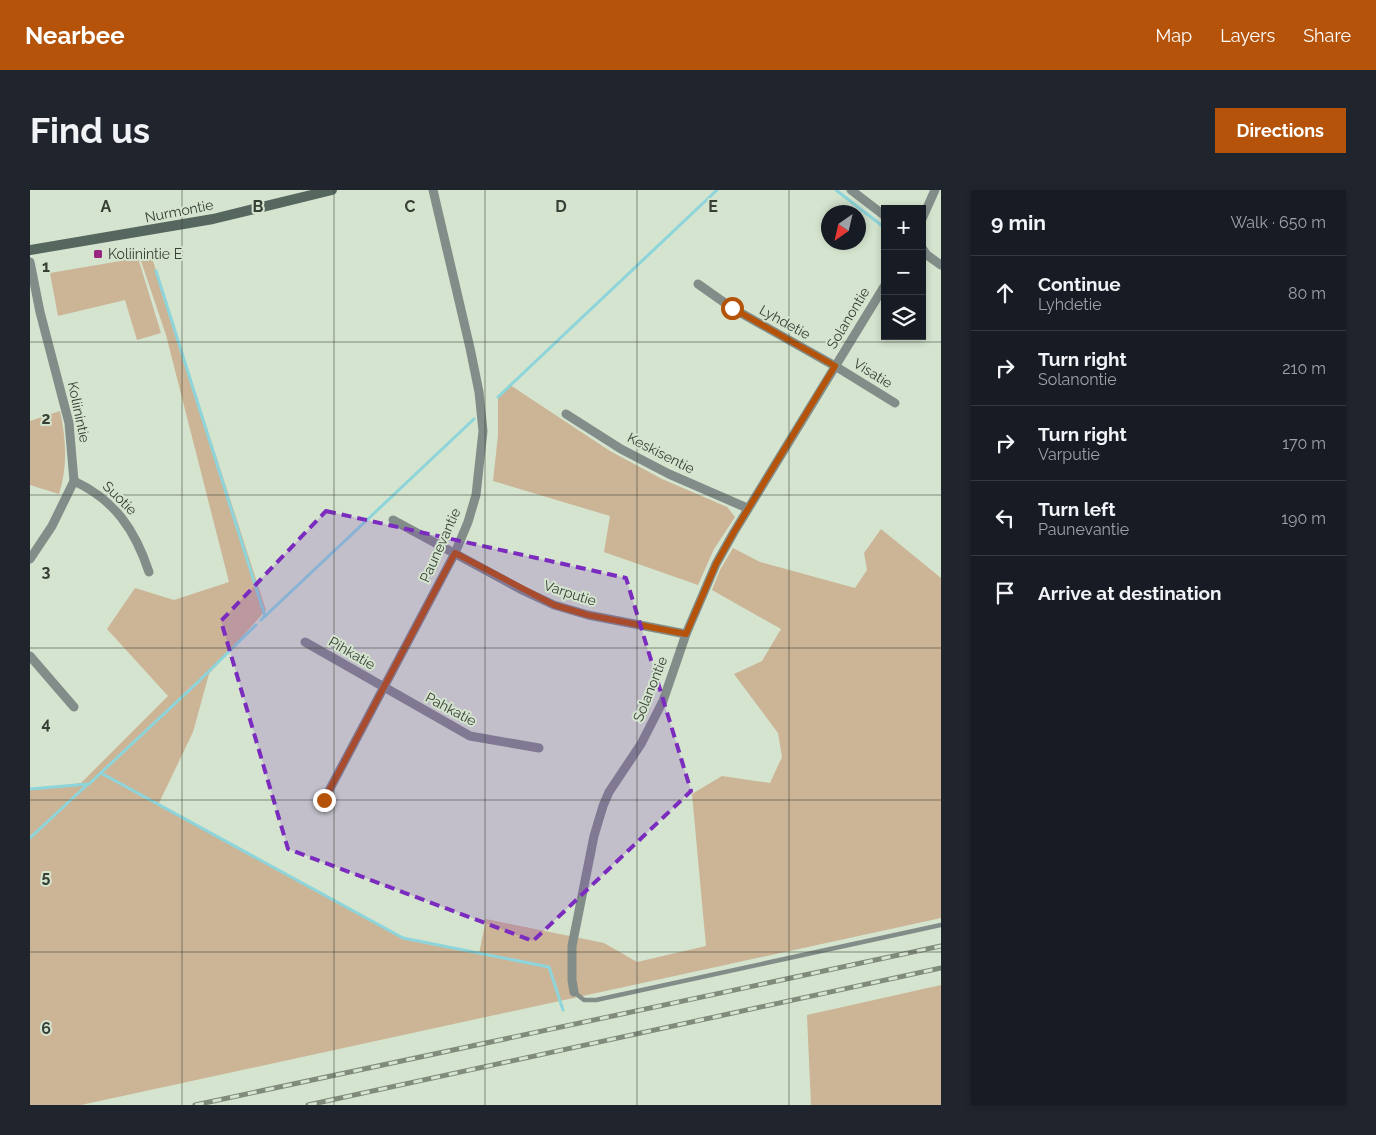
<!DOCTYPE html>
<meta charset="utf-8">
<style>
:root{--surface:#171b24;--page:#20242c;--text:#f1f3f6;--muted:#9ea1a6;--line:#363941;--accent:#b45309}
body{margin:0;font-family:Raleway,sans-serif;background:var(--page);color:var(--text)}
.controls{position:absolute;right:15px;top:15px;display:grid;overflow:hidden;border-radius:0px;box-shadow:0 2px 8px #0003}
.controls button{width:45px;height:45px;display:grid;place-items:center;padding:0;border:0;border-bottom:1px solid var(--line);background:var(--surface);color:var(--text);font:25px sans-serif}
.compass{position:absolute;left:791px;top:15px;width:45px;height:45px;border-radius:50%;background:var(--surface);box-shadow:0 2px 8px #0003;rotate:214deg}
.stop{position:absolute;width:15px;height:15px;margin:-11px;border:4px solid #b45309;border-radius:50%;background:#fff}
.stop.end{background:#b45309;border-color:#fff;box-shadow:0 1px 5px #0008}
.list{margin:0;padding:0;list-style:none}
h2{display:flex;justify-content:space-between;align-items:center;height:65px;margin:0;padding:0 20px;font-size:21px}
h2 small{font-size:16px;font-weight:400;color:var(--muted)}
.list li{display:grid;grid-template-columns:32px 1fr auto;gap:15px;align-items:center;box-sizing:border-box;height:75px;padding:0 20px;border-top:1px solid var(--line)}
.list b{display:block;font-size:19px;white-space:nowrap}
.list p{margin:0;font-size:16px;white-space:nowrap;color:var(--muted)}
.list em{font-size:16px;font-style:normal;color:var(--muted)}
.icon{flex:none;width:28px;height:28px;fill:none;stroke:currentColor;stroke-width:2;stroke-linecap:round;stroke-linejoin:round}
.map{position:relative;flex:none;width:911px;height:915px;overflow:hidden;border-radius:0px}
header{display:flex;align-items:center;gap:30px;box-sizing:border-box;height:70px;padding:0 25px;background:var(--accent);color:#fff}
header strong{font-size:24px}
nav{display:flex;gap:28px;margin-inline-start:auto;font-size:18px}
.intro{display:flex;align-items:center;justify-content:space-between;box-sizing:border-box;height:120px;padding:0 30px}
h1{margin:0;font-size:35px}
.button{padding:12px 22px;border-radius:0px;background:var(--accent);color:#fff;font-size:18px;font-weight:700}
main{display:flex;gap:30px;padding:0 30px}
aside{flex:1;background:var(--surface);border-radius:0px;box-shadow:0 2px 8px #0003}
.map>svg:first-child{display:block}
.green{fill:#ccb496}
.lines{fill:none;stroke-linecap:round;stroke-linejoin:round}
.stream{stroke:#8dd5db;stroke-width:3}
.lane{stroke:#828d89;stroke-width:4.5}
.street{stroke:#828d89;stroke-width:9}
.secondary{stroke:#566760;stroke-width:10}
.rail-casing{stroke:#808b7c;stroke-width:5}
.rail{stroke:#d4e4ce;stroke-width:3;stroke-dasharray:9;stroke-linecap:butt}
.route{stroke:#b45309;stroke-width:6}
.marked{fill:#7b2cbf;fill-opacity:0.2;stroke:#7b2cbf;stroke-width:4;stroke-dasharray:10 6;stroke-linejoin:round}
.grid{fill:none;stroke:#373e35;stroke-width:1;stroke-opacity:0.55}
.poi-dot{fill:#9a2682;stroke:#d4e4ce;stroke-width:2}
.labels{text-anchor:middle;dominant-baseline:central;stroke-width:4;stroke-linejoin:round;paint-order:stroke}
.street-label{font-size:14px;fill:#373e35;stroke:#d4e4ce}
.poi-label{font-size:14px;fill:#373e35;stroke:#d4e4ce;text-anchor:start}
.grid-label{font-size:16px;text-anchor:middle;font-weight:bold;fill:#373e35;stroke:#d4e4ce;stroke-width:4;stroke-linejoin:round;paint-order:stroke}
</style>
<header>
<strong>Nearbee</strong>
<nav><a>Map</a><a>Layers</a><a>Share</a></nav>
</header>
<div class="intro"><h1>Find us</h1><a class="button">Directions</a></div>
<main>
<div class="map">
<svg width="911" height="915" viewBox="0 0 911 915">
<rect width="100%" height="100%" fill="#d4e4ce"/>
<!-- green -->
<g class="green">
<polygon points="121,65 236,420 179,484 163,542 128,615 373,748 449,764 456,729 574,753 607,772 676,756 662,604 692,586 740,593 752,567 748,543 704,484 732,471 751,439 682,400 690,380 703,358 730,372 825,398 837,380 834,363 851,339 911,388 911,728 51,915 0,915 0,599 51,593 138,506 77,439 105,398 144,410 199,392 136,145 110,68"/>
<polygon points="108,68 131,143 107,150 95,110 28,126 20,83"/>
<polygon points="480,195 580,261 632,289 697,317 705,327 684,359 668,395 574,362 580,326 463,291 468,245 468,207"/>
<path d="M30,221c6,28 8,55 -1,83l-29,-9v-64z"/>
<polygon points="911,795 911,915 781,915 777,825"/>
</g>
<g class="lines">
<!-- stream -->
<g class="stream">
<polyline points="806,0 855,38"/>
<polyline points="126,81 235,426"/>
<polyline points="468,207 687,0"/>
<polyline points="231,430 444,229"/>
<polyline points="71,583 373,748 519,777 533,820"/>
<polyline points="0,599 59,594 168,492 226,435"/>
<polyline points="0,648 58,594"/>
</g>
<!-- lane -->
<polyline class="lane" points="544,802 554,810 566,810 911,735"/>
<!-- street -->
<g class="street">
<polyline points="821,0 855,26"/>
<polyline points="892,29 905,0"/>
<polyline points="892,58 897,65 911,75"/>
<polyline points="0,72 10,122 39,233 44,291 22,336 0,369"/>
<polyline points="668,94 702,118 805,176 865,213"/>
<polyline points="536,224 591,259 639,284 717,318"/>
<path d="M44,291c41,19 61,49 75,91"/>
<polyline points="363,330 492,400 524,415 558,425 656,444"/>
<polyline points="275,452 440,546 509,558"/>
<polyline points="0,466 44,517"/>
<polyline points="294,610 425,363 438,332 446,305 453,241 449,202 440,158 403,0"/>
<polyline points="544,802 542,790 542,756 564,646 573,616 579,602 611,554 633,511 656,444 686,374 704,342 855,95"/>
</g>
<!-- secondary -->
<polyline class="secondary" points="0,60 183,29 302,0"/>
<!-- rail casing -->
<g class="rail-casing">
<g id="rail">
<polyline points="165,915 911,756"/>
<polyline points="278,915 911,778"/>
</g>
</g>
<!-- rail -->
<use href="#rail" class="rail"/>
</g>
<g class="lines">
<!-- route -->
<polyline class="route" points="294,610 425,363 524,415 558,425 656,444 686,374 704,342 805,176 702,118"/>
</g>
<!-- marked area -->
<path class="marked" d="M296,321l300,67 65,213 -158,150 -245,-92 -67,-228z"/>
<!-- grid -->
<path class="grid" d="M152,0v915M304,0v915M455,0v915M607,0v915M759,0v915M0,152h911M0,305h911M0,458h911M0,610h911M0,762h911"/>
<!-- markers -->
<rect class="poi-dot" x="63" y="59" width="10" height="10" rx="2.5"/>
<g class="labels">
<!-- street labels -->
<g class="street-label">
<text transform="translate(149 21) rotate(-11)">Nurmontie</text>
<text transform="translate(818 128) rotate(-59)">Solanontie</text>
<text transform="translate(755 132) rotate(29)">Lyhdetie</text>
<text transform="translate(843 183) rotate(32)">Visatie</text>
<text transform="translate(49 222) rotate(78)">Koliinintie</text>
<text transform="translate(631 263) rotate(27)">Keskisentie</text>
<text transform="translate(90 308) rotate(44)">Suotie</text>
<text transform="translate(410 355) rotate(-66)">Paunevantie</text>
<text transform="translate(540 403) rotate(18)">Varputie</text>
<text transform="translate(322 463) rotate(30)">Pihkatie</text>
<text transform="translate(620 499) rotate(-68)">Solanontie</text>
<text transform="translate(421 519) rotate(28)">Pahkatie</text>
</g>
<!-- poi labels -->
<g class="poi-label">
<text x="78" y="64">Koliinintie E</text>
</g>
</g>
<g class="grid-label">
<text x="76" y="22">A</text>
<text x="228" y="22">B</text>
<text x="380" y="22">C</text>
<text x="531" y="22">D</text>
<text x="683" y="22">E</text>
<text x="16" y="82">1</text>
<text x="16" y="234">2</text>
<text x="16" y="387">3</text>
<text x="16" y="539">4</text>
<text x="16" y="692">5</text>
<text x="16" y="844">6</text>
</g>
</svg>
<div class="controls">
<button>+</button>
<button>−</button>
<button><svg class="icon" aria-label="layers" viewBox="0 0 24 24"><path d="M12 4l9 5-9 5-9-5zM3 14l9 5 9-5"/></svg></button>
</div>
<svg class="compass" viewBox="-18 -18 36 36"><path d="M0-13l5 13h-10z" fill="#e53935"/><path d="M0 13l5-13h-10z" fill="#9ea1a6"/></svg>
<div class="stop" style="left:702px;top:118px"></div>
<div class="stop end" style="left:294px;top:610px"></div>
</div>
<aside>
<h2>9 min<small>Walk · 650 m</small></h2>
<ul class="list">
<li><svg class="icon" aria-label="ahead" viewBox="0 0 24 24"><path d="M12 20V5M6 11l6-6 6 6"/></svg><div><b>Continue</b><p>Lyhdetie</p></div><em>80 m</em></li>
<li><svg class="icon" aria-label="right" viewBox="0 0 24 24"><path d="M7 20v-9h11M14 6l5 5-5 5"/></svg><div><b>Turn right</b><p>Solanontie</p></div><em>210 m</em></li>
<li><svg class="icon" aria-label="right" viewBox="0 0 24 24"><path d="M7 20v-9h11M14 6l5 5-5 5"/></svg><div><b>Turn right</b><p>Varputie</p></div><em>170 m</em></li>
<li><svg class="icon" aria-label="left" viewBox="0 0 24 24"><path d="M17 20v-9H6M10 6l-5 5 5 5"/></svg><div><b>Turn left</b><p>Paunevantie</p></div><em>190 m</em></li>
<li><svg class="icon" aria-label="arrive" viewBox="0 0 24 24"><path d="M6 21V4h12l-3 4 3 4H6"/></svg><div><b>Arrive at destination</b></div></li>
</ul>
</aside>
</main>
